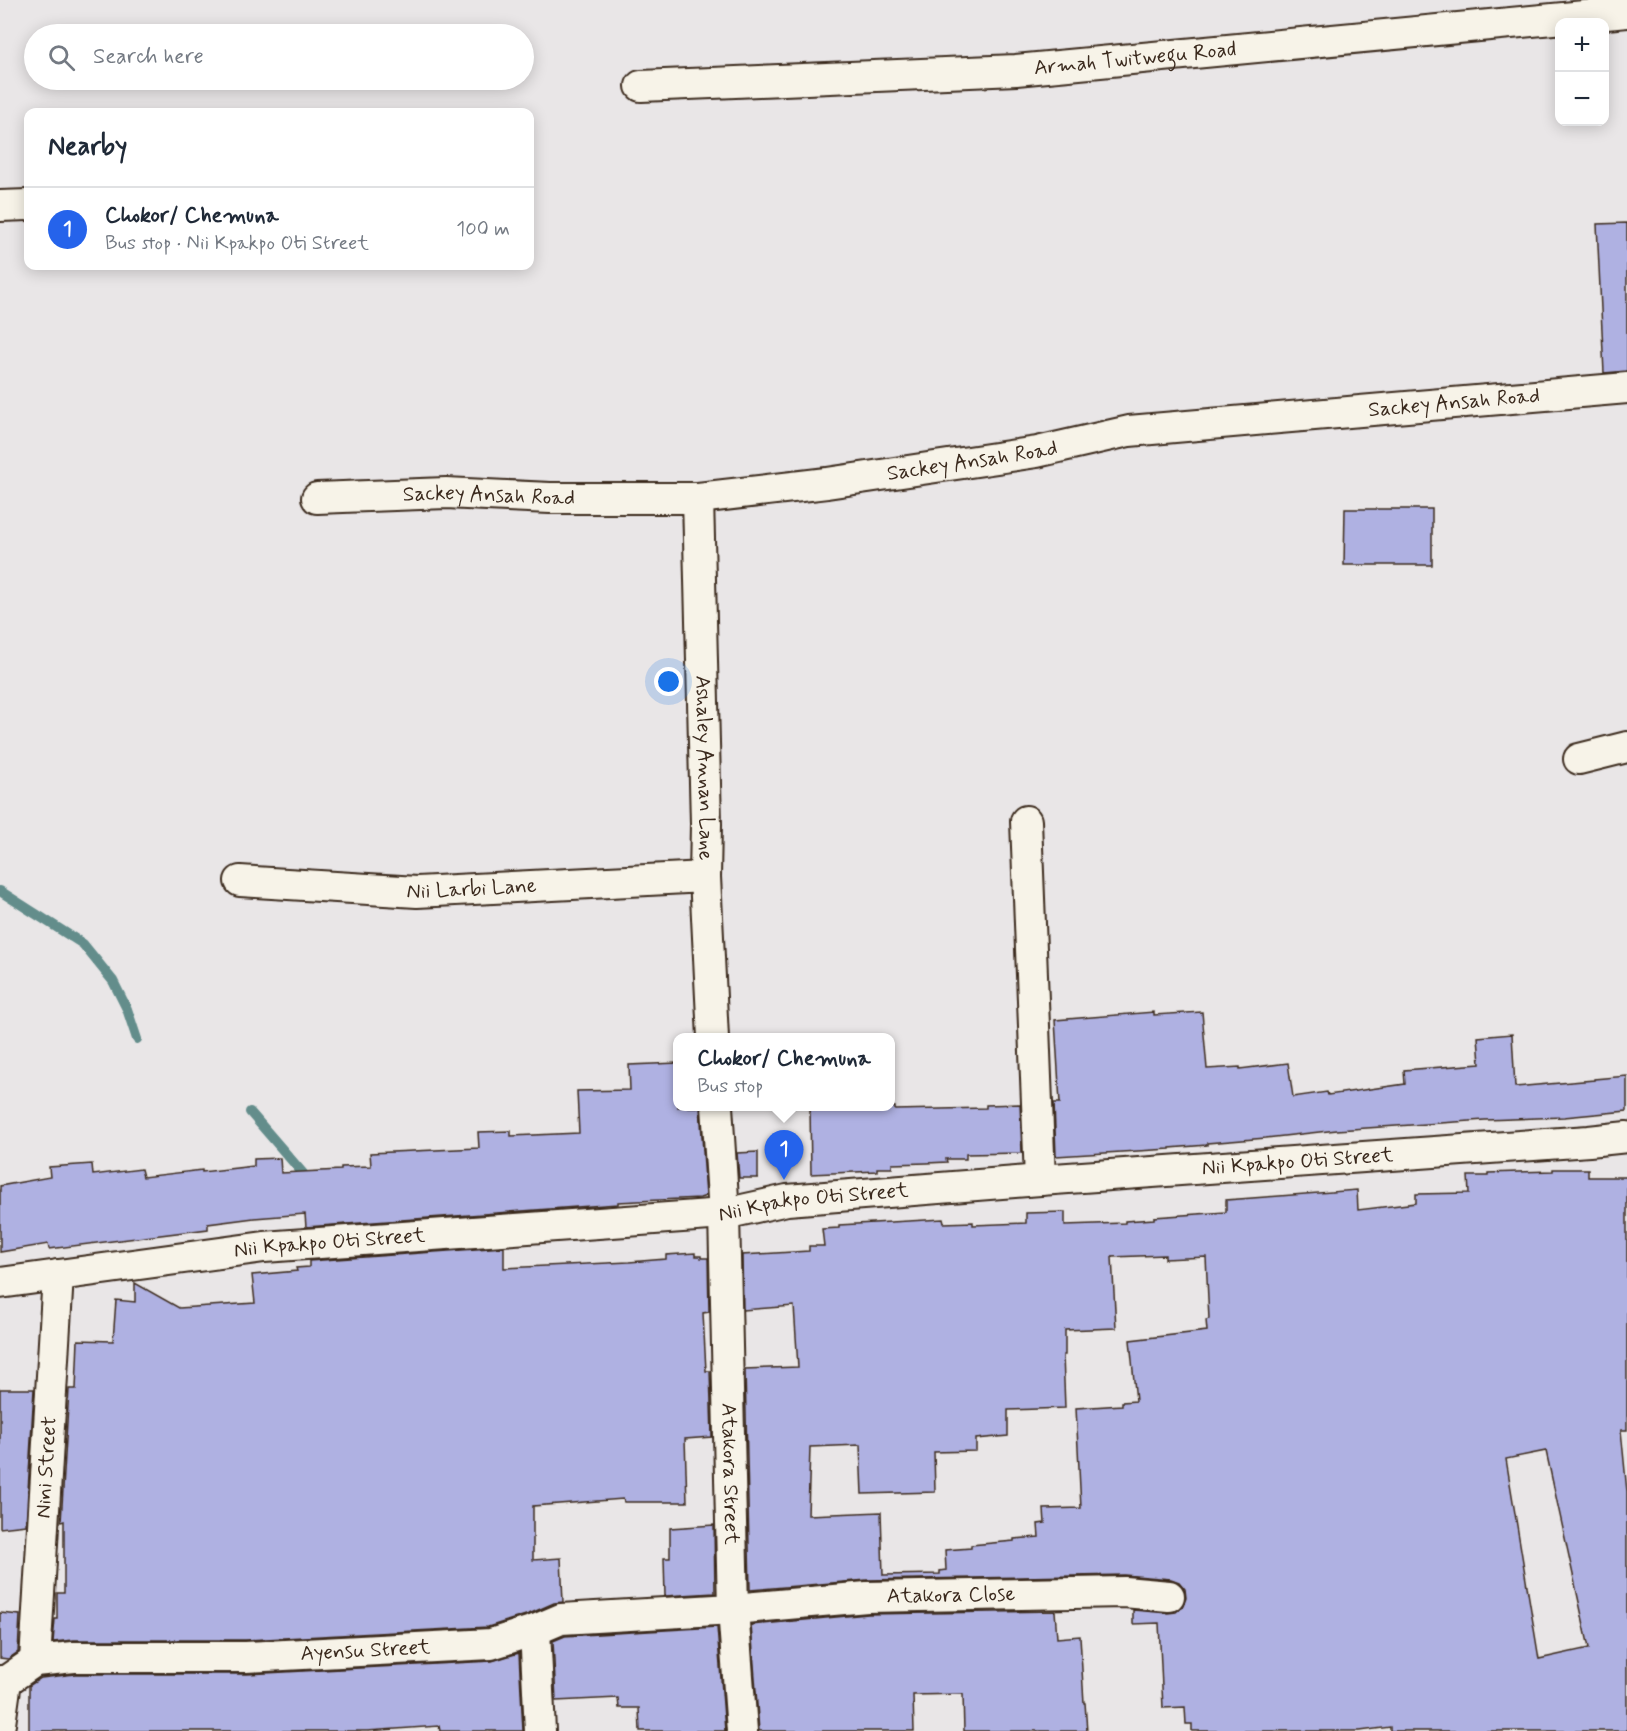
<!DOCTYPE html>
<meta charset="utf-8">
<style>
:root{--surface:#fff;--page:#f6f6f7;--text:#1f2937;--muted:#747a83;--line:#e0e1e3;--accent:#2563eb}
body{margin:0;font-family:Mynerve,sans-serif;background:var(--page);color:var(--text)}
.controls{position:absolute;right:18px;top:18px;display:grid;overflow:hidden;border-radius:12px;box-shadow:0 3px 15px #0003}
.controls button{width:54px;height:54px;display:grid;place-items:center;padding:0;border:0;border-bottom:2px solid var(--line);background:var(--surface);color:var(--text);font:30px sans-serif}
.you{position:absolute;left:669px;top:682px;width:21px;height:21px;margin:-15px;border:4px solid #fff;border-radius:50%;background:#1a73e8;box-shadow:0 0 0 9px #1a73e833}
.badge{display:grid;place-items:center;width:39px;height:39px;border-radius:50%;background:var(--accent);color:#fff;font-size:20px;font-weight:700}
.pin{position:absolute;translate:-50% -50px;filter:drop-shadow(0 2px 3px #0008)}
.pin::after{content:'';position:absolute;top:32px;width:21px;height:18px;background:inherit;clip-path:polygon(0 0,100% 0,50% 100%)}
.popup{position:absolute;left:673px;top:1033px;width:222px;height:78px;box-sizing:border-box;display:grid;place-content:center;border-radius:12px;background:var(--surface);filter:drop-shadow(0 2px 4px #0005);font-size:20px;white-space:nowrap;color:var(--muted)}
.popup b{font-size:22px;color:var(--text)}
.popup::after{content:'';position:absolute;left:50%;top:100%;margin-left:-12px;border:12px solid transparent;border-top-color:var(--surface)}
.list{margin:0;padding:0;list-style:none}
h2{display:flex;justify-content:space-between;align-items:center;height:78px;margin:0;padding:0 24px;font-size:26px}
h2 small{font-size:20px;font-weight:400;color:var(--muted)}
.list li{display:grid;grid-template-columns:39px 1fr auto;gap:18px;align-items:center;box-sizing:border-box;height:84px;padding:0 24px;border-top:2px solid var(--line)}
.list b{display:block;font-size:22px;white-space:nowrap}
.list p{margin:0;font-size:20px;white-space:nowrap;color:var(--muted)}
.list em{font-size:20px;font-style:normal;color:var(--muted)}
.icon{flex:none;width:33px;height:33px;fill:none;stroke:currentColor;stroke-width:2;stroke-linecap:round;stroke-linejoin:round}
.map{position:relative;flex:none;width:1627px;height:1731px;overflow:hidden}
.search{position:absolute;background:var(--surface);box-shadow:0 3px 15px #0003;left:24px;top:24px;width:510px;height:66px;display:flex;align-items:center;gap:15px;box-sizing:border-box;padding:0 21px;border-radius:33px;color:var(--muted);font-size:22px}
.panel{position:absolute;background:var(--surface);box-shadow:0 3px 15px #0003;left:24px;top:108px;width:510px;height:162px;border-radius:12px}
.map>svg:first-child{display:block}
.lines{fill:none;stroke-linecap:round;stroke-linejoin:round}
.stream{stroke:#638d8b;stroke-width:10}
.building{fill:#afb1e2;stroke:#3b2a1e;stroke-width:1.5;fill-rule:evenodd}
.street-casing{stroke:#3b2a1e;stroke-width:34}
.street{stroke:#f7f3e8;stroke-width:30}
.labels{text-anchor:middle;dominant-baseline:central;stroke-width:4.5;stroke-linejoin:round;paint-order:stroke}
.street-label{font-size:21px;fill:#3b2a1e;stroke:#f7f3e8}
</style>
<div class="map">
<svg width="1627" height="1731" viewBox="0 0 1627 1731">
<rect width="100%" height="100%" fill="#e9e6e7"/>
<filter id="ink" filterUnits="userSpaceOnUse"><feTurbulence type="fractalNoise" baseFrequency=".0167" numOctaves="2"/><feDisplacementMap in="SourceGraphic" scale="12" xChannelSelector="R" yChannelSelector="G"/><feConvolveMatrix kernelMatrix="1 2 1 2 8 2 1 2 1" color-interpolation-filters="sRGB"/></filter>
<g filter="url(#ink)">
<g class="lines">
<!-- stream -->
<g class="stream">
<polyline points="0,891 83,944 113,981 127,1009 137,1039"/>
<polyline points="250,1112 307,1178 313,1182"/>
</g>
</g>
<!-- building -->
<g class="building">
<polygon points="1627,223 1627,371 1604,373 1597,224"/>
<polygon points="1345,509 1432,509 1432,565 1344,565"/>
<polygon points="1154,1012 1154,1015 1202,1012 1207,1069 1240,1067 1240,1069 1288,1063 1293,1097 1327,1092 1328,1095 1405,1084 1404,1070 1480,1064 1478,1037 1512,1034 1515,1087 1594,1080 1594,1079 1627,1076 1627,1111 1564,1117 1485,1120 1337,1130 1266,1138 1207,1143 1207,1145 1170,1148 1170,1149 1056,1156 1054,1103 1060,1103 1055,1020"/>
<polygon points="678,1063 678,1107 700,1107 706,1196 700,1198 618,1202 618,1204 306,1227 305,1214 254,1218 208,1224 208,1229 49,1249 48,1244 0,1252 0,1186 50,1177 49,1167 92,1164 93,1175 141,1169 143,1177 202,1170 202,1172 254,1166 254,1159 280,1158 281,1173 341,1170 341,1167 371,1166 370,1153 479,1148 478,1132 511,1131 511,1136 579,1133 577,1091 630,1090 629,1065"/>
<polygon points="1020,1104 1022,1153 966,1154 966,1159 946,1159 947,1162 927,1163 892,1164 892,1168 877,1168 877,1171 811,1174 810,1107 895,1107 895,1110 986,1108 986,1105"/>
<polygon points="758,1152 758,1178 739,1178 737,1153"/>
<path d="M1553,1169h35v8h39v253h-6l6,62v239h-237v-4l-30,4h-168v-7h-6l-1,-17 -22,1 -4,-85 -26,1v-14l35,3 8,-1 7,-6 3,-8 -1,-9 -6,-7 -8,-3 -47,-4 -257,5 -117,10 -5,-221 53,-2 -4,-61 -51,4 -1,-55 67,-4v-5h15l-2,-17 17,-1v-3l104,-6 1,4 29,-1v3l53,-2v-10l39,-1v13l60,-2v-2l29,-2v-2l72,-5v-12l131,-10 1,20 58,-7v-9l53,-1 -1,-17h20v-3l65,-2zM1165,1255v4l41,-2 3,62 -3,1 1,11 -77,9 6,61 -14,1v3l-46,3 5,100 -37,1 1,14 -7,1 1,13 -25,2v2l-43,4v3l-26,2 1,20 -6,1v3l-57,1 -2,-63 -73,3 2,-68 50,-2 2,49 73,-2 -1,-40 42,-1v-12l32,-3v-26l57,-2 -2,-53h2v-25l51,-2 -4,-71zM1546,1451l43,197 -50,11 -33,-200z"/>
<polygon points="504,1247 504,1268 629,1262 666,1259 666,1255 695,1253 695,1256 701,1256 701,1258 708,1258 709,1312 703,1313 706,1371 710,1371 712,1437 685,1439 687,1502 624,1502 623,1499 533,1506 533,1560 561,1558 563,1602 554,1603 529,1614 488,1627 246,1640 74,1640 53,1642 55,1619 57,1619 57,1593 64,1593 64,1521 61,1522 69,1389 76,1389 78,1340 113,1341 116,1300 135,1302 135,1283 179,1308 255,1303 252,1275 297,1271 296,1268 309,1267 309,1261"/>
<polygon points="0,1389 34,1389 26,1525 0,1528"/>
<polygon points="714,1525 715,1593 665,1596 664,1558 670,1558 670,1528"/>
<polygon points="1055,1611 1057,1638 1080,1636 1084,1703 1085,1703 1087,1731 964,1731 963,1694 913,1695 914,1731 759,1731 751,1625 868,1614"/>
<polygon points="0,1613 20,1615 18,1652 8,1659 0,1658"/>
<polygon points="717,1627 725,1731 640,1731 639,1708 619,1708 618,1698 556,1701 553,1641 565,1636"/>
<polygon points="519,1653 523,1731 440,1731 439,1726 367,1731 29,1731 29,1686 41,1678 75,1674 247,1674 492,1661"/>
</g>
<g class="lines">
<!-- street casing -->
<g class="street-casing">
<g id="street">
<path id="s1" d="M641,86l375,-16 611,-58"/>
<polyline points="0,206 28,205"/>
<path id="s2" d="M317,498l129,-5 104,5h148l129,-15 210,-31 92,-21 498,-43"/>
<path id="s3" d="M698,498l8,326 -1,53 8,161"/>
<polyline points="1579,759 1627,747"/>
<polyline points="1026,821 1040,1180"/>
<path id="s4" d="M240,881l177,11 288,-15"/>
<path id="s5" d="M717,1106l7,108 9,395 9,122"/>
<path id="s6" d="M0,1283l264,-36 460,-33 63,-14 253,-20 549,-39 38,-4"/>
<polyline points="535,1630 540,1731"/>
<path id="s7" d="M35,1661l23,-386"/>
<path id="s8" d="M0,1681h6l29,-20 39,-4h172l245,-13 44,-14 26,-11 172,-10 134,-12 257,-5 45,4"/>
<polyline points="0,1724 6,1681"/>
</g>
</g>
<!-- street -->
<use href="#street" class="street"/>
</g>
</g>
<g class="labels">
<!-- street labels -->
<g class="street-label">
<text stroke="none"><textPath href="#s1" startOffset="495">Armah Twitwegu Road</textPath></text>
<text stroke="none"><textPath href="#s2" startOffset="1144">Sackey Ansah Road</textPath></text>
<text stroke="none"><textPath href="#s2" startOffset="658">Sackey Ansah Road</textPath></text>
<text stroke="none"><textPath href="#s2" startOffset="172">Sackey Ansah Road</textPath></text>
<text stroke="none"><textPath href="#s3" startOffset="270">Ashaley Annan Lane</textPath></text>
<text stroke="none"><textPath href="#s4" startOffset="232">Nii Larbi Lane</textPath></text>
<text stroke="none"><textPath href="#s6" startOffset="1304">Nii Kpakpo Oti Street</textPath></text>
<text stroke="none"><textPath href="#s6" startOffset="818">Nii Kpakpo Oti Street</textPath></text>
<text stroke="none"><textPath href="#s6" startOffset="332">Nii Kpakpo Oti Street</textPath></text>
<text stroke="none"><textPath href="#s7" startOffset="194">Nini Street</textPath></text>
<text stroke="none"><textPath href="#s5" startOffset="368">Atakora Street</textPath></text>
<text stroke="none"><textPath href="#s8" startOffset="963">Atakora Close</textPath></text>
<text stroke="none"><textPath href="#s8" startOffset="372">Ayensu Street</textPath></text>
</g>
</g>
</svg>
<div class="controls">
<button>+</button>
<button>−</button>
</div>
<div class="you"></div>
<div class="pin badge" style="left:784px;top:1180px">1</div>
<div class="popup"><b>Chokor/ Chemuna</b>Bus stop</div>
<div class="search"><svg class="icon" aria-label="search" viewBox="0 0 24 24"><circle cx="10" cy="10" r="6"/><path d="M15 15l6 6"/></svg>Search here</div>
<section class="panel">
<h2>Nearby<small></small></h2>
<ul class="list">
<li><span class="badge">1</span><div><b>Chokor/ Chemuna</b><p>Bus stop · Nii Kpakpo Oti Street</p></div><em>100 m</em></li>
</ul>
</section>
</div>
